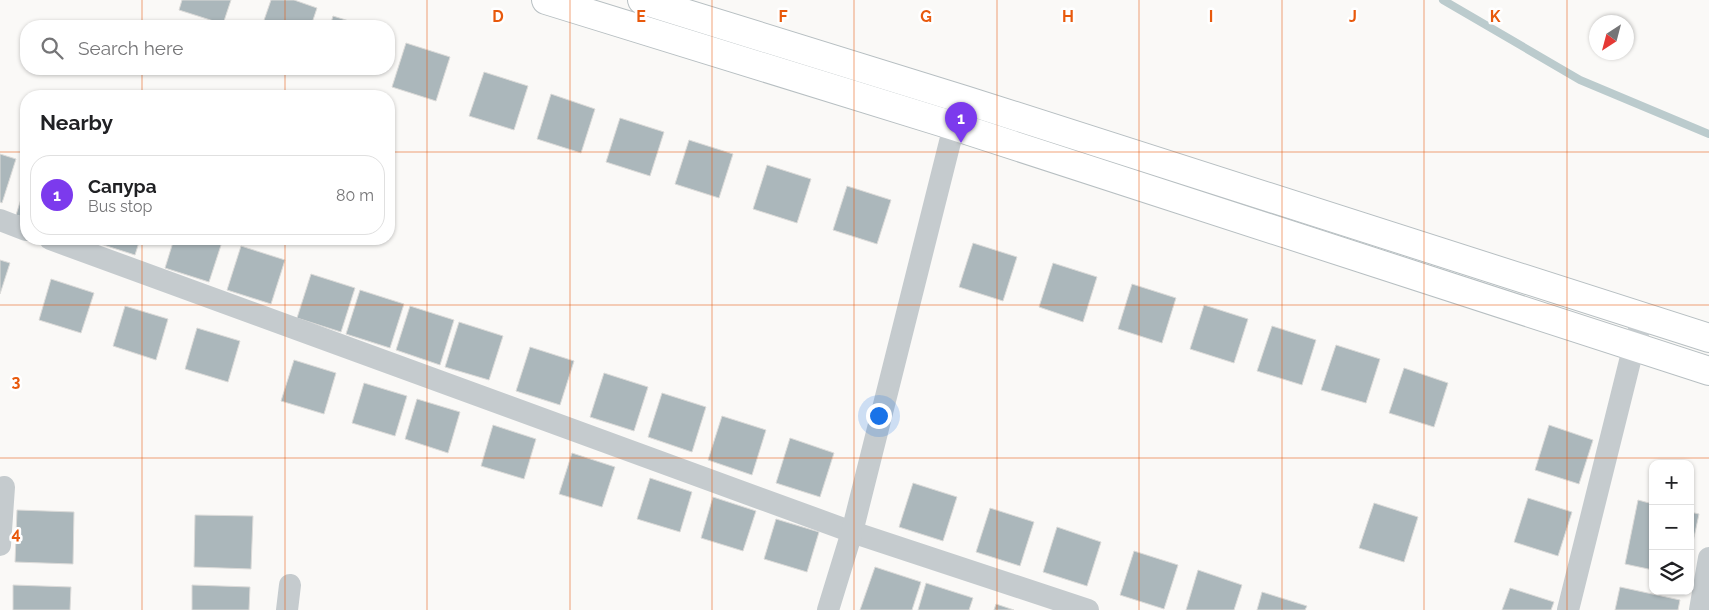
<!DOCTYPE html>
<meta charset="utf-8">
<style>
:root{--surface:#fff;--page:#f6f6f6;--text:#202124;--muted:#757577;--line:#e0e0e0;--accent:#7c3aed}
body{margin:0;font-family:Raleway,sans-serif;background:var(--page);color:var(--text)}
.controls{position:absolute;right:15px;bottom:15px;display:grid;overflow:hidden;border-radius:10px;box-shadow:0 1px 4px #0004}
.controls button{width:45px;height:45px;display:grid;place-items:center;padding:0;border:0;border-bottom:1px solid var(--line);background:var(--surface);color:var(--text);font:25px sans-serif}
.compass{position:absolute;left:1589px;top:15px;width:45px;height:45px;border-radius:50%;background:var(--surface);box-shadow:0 1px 4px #0004;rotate:216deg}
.you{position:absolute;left:878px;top:415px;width:18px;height:18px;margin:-12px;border:4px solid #fff;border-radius:50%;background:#1a73e8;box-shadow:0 0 0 8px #1a73e833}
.badge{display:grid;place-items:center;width:32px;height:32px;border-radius:50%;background:var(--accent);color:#fff;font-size:16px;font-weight:700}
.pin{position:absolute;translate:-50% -41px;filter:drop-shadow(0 1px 2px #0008)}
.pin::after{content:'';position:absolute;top:26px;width:18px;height:15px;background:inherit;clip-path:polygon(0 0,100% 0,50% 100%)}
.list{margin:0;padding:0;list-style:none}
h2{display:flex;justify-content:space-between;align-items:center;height:65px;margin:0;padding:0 20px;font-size:21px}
h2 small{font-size:16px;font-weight:400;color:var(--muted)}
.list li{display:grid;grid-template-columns:32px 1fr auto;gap:15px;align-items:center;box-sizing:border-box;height:80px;margin:0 10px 10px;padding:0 10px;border:1px solid var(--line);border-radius:20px}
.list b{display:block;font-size:19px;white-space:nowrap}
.list p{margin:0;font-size:16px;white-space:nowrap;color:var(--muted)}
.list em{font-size:16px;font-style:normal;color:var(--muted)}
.icon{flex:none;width:28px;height:28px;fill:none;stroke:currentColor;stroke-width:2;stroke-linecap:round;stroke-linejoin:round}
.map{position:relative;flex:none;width:1709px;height:610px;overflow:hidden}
.search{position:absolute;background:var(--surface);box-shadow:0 1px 4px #0004;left:20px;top:20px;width:375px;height:55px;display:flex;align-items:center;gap:12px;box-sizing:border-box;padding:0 18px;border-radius:20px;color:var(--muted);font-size:19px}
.panel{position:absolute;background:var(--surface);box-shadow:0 1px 4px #0004;left:20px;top:90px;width:375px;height:155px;border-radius:20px}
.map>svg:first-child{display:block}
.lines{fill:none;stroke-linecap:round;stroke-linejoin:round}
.stream{stroke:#bbcbcd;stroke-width:8}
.building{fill:#abb7bb;stroke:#dcdbd9}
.secondary-casing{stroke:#b7bfc2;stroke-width:30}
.minor{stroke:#c5cbce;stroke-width:22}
.secondary{stroke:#fff;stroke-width:28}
.grid{fill:none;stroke:#e8590c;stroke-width:1;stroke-opacity:0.55}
.grid-label{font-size:16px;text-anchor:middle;font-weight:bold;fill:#e8590c;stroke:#fff;stroke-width:5;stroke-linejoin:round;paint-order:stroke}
</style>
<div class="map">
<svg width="1709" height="610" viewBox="0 0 1709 610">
<rect width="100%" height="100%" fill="#faf9f7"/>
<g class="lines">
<!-- stream -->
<polyline class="stream" points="1443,0 1580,80 1709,134"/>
</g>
<!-- building -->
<g class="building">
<polygon points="182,0 231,0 223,24 179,10"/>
<polygon points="271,0 294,0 317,8 311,26 262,26"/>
<polygon points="333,16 365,26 330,26"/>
<polygon points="406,43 450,57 436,101 392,87"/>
<polygon points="346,69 365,69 363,74"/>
<polygon points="484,72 528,86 514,130 469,116"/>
<polygon points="551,94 595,109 581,153 537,139"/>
<polygon points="620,118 664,132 650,176 606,162"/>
<polygon points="689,140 733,154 719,198 675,184"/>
<polygon points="0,154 16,159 2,203 0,202"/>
<polygon points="767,165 811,179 797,223 753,209"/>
<polygon points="26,183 26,218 16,215"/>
<polygon points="847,186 891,200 877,244 833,230"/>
<polygon points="91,239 140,239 135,255 91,241"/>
<polygon points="174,239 223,239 209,282 165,268"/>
<polygon points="973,243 1017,257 1003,301 959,287"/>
<polygon points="241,246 285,260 271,304 227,290"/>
<polygon points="0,260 10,263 0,294"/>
<polygon points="1053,263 1097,277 1083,322 1039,307"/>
<polygon points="311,274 355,288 341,332 297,318"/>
<polygon points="51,279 94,293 81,333 39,320"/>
<polygon points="1132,284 1176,298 1162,343 1118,329"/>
<polygon points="360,290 404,304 390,348 346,334"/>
<polygon points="1204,305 1248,319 1234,363 1190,349"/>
<polygon points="125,306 168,319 156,360 113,346"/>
<polygon points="410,306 454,320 440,365 396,350"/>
<polygon points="459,322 503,336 489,380 445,367"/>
<polygon points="1272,326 1316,340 1302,385 1257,371"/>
<polygon points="197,328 240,341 228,382 185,369"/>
<polygon points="1336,345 1380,359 1366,403 1321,390"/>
<polygon points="530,347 574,361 560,405 516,391"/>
<polygon points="294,360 336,373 324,414 281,401"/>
<polygon points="1404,368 1448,383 1434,427 1389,413"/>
<polygon points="604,373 648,387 634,431 590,417"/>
<polygon points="364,383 407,396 395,436 352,423"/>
<polygon points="662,393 706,407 692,452 648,437"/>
<polygon points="417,399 460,412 448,453 405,439"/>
<polygon points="722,416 766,430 752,475 708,460"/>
<polygon points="493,425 536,439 524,479 481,466"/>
<polygon points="1549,425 1593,440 1579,484 1535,470"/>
<polygon points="790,438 834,453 820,497 776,483"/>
<polygon points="572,453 615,467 602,507 559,494"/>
<polygon points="650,478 692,492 680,532 637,519"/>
<polygon points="913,483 957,497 943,541 899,527"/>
<polygon points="713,497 756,511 743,551 701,538"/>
<polygon points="1528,498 1572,512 1558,556 1514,542"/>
<polygon points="1638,500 1653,504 1653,570 1625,564"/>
<polygon points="1374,503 1418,517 1404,562 1359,548"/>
<polygon points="990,508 1034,522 1020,566 976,552"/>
<polygon points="17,510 74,512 73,564 15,562"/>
<polygon points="1690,512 1699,514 1690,556"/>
<polygon points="195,515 253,516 251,569 194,567"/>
<polygon points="776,519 819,532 807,572 764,559"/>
<polygon points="1057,527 1101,542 1087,586 1043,572"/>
<polygon points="1134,551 1178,565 1164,609 1120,595"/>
<polygon points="875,567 921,582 912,610 860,610"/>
<polygon points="1198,570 1242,585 1234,610 1186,610"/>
<polygon points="926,583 973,598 969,610 918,610"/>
<polygon points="13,585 71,587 70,610 13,610"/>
<polygon points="192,585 250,587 249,610 192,610"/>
<polygon points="1620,587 1680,600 1678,610 1615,610"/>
<polygon points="1510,588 1554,602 1551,610 1502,610"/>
<polygon points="1262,592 1307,606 1305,610 1257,610"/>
<polygon points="996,604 1014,610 994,610"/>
</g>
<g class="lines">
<!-- secondary casing -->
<g class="secondary-casing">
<g id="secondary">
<polyline points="546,0 954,126 1709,371"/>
<polyline points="642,0 965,100 1709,338"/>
</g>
</g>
<!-- minor -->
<g class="minor">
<polyline points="0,220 26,230"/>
<polyline points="50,239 852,532 1088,610"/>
<polyline points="0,545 4,487"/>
<polyline points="287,610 290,585"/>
<polyline points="828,610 852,532 954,126"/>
<polyline points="1568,610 1634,345 1644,316"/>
<polyline points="1700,610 1709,558"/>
</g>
<!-- secondary -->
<use href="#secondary" class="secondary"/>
</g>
<!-- grid -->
<path class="grid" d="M142,0v26M285,0v26M427,0v610M570,0v610M712,0v610M854,0v610M997,0v610M1139,0v610M1282,0v610M1424,0v610M1567,0v610M142,69v27M285,69v27M0,152h26M389,152h1320M142,239v371M285,239v371M0,305h1709M0,458h1709"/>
<g class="grid-label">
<text x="498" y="22">D</text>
<text x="641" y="22">E</text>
<text x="783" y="22">F</text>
<text x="926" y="22">G</text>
<text x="1068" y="22">H</text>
<text x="1211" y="22">I</text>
<text x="1353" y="22">J</text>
<text x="1495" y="22">K</text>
<text x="16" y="387">3</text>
<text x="16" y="539">4</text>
</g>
</svg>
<div class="controls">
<button>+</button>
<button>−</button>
<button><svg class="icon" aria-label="layers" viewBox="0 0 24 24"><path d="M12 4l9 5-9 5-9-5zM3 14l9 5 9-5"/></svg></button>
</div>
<svg class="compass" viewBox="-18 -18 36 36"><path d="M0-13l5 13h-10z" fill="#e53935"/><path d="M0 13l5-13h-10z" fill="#757577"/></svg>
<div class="you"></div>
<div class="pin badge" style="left:961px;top:143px">1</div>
<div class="search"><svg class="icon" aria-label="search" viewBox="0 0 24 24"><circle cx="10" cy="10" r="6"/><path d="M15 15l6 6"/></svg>Search here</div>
<section class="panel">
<h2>Nearby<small></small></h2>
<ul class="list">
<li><span class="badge">1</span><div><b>Сапура</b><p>Bus stop</p></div><em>80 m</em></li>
</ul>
</section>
</div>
